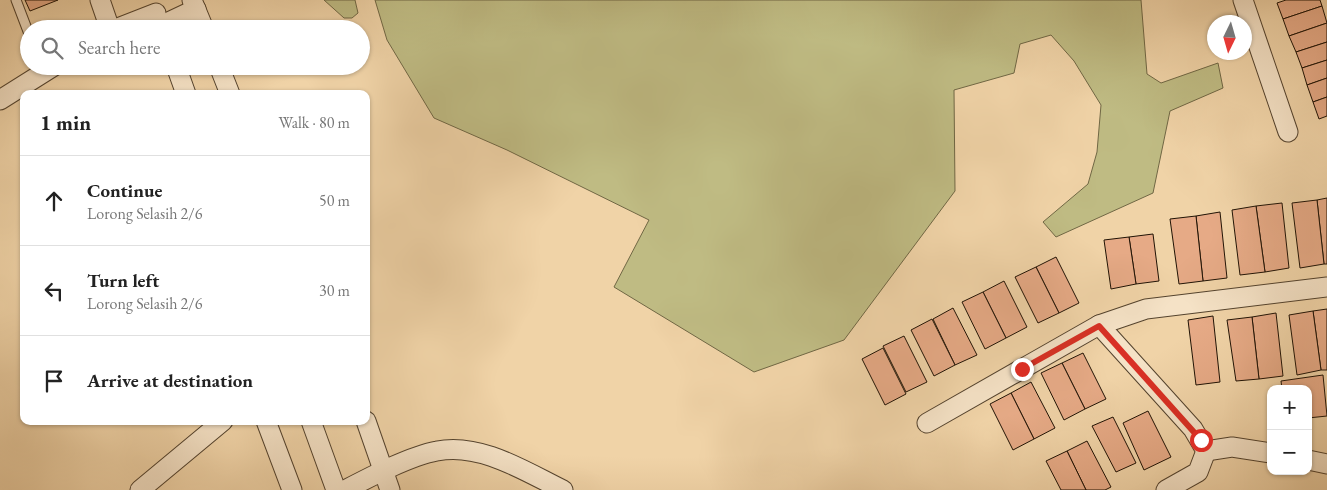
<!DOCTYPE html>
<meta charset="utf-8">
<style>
:root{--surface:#fff;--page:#f2f2f2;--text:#222;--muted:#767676;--line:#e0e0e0}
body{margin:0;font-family:"EB Garamond",serif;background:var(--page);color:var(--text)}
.controls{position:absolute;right:15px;bottom:15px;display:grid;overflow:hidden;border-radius:10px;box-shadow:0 1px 4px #0004}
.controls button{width:45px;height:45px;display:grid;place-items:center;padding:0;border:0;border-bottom:1px solid var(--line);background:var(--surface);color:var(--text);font:25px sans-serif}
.compass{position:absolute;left:1207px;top:15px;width:45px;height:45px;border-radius:50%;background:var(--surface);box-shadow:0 1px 4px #0004;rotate:185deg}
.stop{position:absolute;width:15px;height:15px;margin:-11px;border:4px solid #d93025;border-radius:50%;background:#fff}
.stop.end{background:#d93025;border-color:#fff;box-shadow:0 1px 5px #0008}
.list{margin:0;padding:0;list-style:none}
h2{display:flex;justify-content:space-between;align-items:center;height:65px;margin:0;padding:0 20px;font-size:21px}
h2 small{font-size:16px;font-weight:400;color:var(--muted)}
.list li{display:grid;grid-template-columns:32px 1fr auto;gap:15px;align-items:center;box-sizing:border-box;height:90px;padding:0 20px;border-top:1px solid var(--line)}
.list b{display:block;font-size:19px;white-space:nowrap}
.list p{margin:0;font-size:16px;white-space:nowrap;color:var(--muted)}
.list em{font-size:16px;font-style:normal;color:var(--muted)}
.icon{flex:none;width:28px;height:28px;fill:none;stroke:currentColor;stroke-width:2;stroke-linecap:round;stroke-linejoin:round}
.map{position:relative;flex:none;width:1327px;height:490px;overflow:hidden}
.search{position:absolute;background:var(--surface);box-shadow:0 1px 4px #0004;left:20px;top:20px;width:350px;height:55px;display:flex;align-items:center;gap:12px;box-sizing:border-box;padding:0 18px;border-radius:28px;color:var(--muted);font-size:19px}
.panel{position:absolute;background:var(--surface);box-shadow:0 1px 4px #0004;left:20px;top:90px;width:350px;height:335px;border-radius:10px}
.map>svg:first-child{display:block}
.green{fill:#bfbb83;stroke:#706744}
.building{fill:#e6aa86;stroke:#201305}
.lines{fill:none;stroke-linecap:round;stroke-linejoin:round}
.lane-casing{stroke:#54432e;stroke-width:11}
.street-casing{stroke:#54432e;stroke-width:21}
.lane{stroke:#f5e2c6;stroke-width:9}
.street{stroke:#f5e2c6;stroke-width:19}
.route{stroke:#d93025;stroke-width:6}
</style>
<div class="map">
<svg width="1327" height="490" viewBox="0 0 1327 490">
<rect width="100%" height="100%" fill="#f0d3a7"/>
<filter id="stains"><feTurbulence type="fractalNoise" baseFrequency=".004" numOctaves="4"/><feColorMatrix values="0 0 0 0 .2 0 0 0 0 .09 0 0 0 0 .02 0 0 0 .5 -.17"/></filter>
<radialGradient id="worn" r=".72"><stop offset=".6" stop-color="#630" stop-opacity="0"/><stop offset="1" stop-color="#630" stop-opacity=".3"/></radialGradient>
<!-- green -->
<g class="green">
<polygon points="324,0 355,0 358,13 352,18 344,18"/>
<polygon points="375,0 1141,0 1147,74 1161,83 1218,63 1223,88 1170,111 1153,193 1056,237 1043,222 1088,184 1097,152 1101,105 1074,61 1051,35 1020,44 1014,73 954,90 955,191 844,340 754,372 614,287 649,220 507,150 434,118 387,40"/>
</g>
<!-- building -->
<g class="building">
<polygon points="25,0 58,0 30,11"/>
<polygon points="1286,0 1320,0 1322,6 1283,19 1277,3"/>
<polygon points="1322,6 1327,23 1289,36 1283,19"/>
<polygon points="1327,23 1327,42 1296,52 1289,36"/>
<polygon points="1327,42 1327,60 1302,68 1296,52"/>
<polygon points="1327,60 1327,78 1307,85 1302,68"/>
<polygon points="1327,78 1327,97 1313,102 1307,85"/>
<polygon points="1327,97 1327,116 1319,119 1313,102"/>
<polygon points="1327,198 1327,264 1324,264 1317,200"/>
<polygon points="1317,200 1324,264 1300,268 1292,203"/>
<polygon points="1282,203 1289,268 1265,272 1256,206"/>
<polygon points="1256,206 1265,272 1240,275 1232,210"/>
<polygon points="1220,212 1227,278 1203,281 1196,216"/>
<polygon points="1196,216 1203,281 1179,284 1170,219"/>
<polygon points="1153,234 1159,281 1136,284 1129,237"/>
<polygon points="1129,237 1136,284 1111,289 1104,240"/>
<polygon points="1056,257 1079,303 1059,313 1036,267"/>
<polygon points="1036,267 1059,313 1038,323 1015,277"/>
<polygon points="1004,281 1027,327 1006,338 983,292"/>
<polygon points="983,292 1006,338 985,349 962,302"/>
<polygon points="953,308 977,355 955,365 933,319"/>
<polygon points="1327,309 1327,370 1321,370 1313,311"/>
<polygon points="1313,311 1321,370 1297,375 1289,315"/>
<polygon points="1276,313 1283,376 1259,379 1252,317"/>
<polygon points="1213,316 1220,382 1196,385 1188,320"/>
<polygon points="1252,317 1259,379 1236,381 1227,320"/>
<polygon points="932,319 955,365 934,376 911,330"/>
<polygon points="904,336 927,382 906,392 883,346"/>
<polygon points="883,348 906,394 885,405 862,359"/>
<polygon points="1083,353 1106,399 1085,409 1062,363"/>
<polygon points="1062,363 1085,409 1064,420 1041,373"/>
<polygon points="1323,375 1327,416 1308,418 1308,389 1282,389 1281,381"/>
<polygon points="1031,382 1055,428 1034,439 1011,393"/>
<polygon points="1011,393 1034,439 1013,450 990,404"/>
<polygon points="1148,411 1171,457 1144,470 1123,423"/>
<polygon points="1113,417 1136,463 1116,472 1092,426"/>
<polygon points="1087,441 1111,487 1105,490 1086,490 1067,451"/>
<polygon points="1067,451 1086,490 1061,490 1046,461"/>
</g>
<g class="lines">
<!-- lane casing -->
<g class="lane-casing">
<polyline id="lane" points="16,0 29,34"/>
</g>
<!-- street casing -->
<g class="street-casing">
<g id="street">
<polyline points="100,0 110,29"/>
<polyline points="192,0 204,29"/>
<polyline points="1243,0 1288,132"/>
<polyline points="160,26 196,9"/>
<polyline points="115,29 156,13"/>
<polyline points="176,66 186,94"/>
<polyline points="219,66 230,94"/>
<polyline points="0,100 54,66"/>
<polyline points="1099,325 1146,309 1327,287"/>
<polyline points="266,421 292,490"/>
<polyline points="311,421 336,490"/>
<polyline points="366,421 390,490"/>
<polyline points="927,423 1099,325 1193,429 1206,451 1198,472 1166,490"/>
<polyline points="1206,451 1232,447 1271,453"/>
<polyline points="1308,460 1327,464"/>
<polyline points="140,490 223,421"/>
<path d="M345,490c25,-13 65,-34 92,-39 43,-9 89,21 126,39"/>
</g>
</g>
<!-- lane -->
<use href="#lane" class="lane"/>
<!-- street -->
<use href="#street" class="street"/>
</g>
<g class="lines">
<!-- route -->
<polyline class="route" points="1022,369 1099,326 1201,440"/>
</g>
<rect width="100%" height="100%" filter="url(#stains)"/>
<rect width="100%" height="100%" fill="url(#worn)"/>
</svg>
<div class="controls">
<button>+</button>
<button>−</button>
</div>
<svg class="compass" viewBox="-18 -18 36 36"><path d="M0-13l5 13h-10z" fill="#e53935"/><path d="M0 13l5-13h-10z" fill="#767676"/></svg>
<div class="stop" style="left:1201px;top:440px"></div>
<div class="stop end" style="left:1022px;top:369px"></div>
<div class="search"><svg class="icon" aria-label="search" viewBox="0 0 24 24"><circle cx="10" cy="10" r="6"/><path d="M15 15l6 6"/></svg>Search here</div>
<section class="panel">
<h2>1 min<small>Walk · 80 m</small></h2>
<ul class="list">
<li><svg class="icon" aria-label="ahead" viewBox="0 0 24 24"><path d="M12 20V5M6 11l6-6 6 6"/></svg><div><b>Continue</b><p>Lorong Selasih 2/6</p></div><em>50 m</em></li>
<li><svg class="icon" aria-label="left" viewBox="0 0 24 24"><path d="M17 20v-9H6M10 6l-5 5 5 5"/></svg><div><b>Turn left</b><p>Lorong Selasih 2/6</p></div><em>30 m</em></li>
<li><svg class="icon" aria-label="arrive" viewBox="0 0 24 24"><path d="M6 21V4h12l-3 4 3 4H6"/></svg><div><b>Arrive at destination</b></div></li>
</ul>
</section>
</div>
